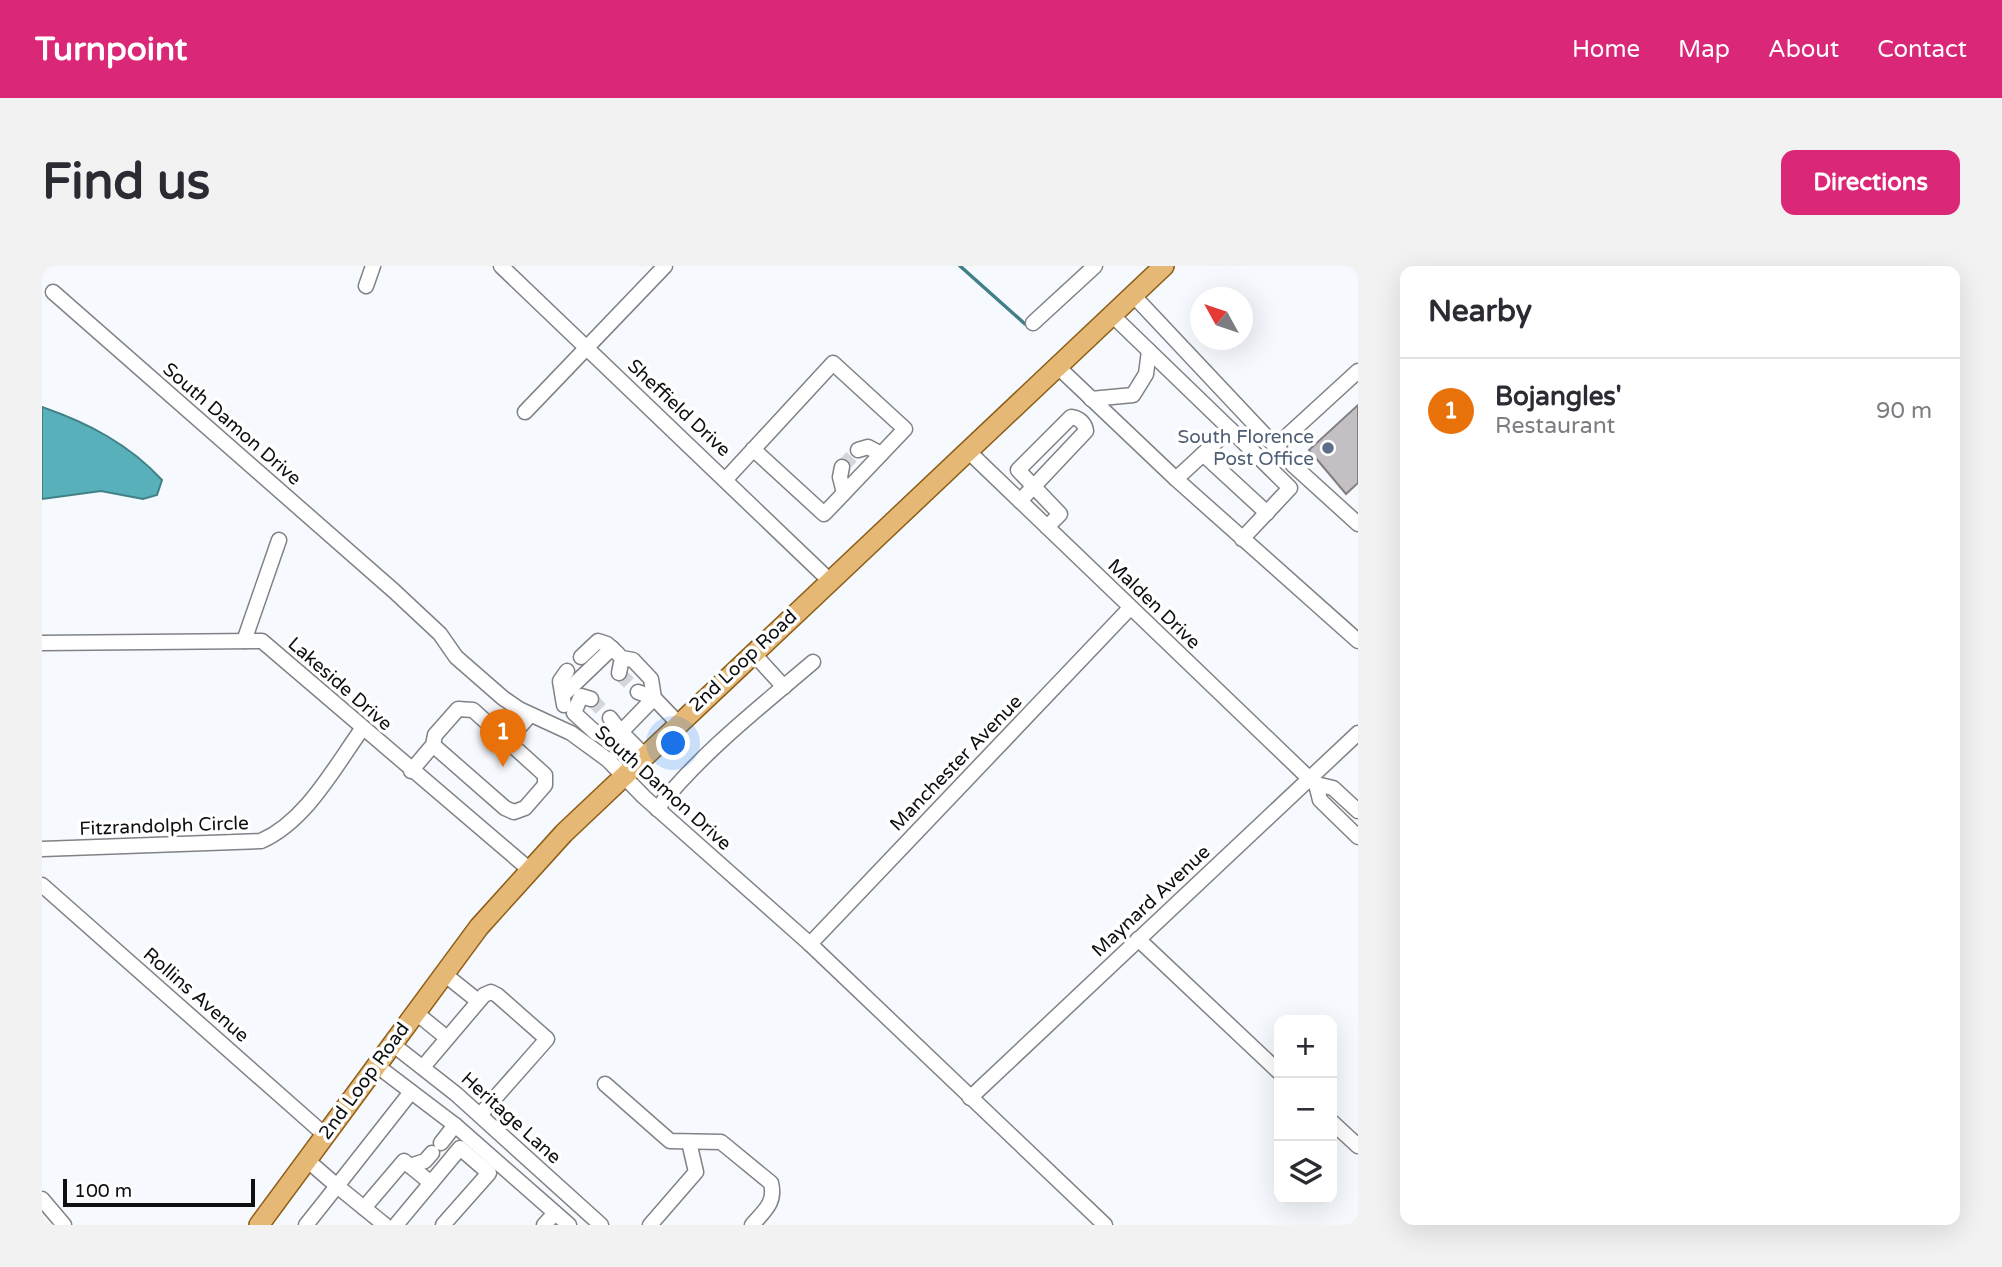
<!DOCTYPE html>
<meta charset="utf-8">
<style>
:root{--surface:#fff;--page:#f2f2f3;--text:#2b2b33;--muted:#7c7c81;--line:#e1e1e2;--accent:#db2777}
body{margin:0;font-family:"Varela Round",sans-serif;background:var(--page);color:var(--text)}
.controls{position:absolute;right:21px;bottom:21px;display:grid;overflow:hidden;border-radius:14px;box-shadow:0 7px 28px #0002}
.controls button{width:63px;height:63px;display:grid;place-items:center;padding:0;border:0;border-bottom:2px solid var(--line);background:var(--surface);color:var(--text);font:35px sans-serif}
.compass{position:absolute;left:1148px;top:21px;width:63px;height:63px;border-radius:50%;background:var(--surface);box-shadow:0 7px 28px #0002;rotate:310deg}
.scale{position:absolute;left:21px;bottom:18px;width:192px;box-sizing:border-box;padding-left:7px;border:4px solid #0e0f11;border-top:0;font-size:19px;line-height:24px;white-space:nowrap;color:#0e0f11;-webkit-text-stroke:5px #fff;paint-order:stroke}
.you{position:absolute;left:632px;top:478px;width:24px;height:24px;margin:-18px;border:5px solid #fff;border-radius:50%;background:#1a73e8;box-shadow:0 0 0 10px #1a73e833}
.badge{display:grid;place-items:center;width:46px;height:46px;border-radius:50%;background:var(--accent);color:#fff;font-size:23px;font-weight:700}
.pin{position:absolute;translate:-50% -58px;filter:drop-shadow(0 2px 4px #0008)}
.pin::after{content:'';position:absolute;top:37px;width:24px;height:21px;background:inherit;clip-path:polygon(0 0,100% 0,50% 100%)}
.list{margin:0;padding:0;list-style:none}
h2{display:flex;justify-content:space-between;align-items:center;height:91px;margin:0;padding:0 28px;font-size:30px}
h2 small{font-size:23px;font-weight:400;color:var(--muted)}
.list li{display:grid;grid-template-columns:46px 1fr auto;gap:21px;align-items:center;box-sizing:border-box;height:105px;padding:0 28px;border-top:2px solid var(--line)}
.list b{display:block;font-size:26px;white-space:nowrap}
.list p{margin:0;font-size:23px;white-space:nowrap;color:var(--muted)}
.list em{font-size:23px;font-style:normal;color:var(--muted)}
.icon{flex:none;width:38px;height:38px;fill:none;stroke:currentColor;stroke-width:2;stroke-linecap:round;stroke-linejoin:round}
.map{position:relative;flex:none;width:1316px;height:959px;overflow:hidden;border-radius:14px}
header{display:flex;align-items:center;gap:42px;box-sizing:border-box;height:98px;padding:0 35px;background:var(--accent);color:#fff}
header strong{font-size:33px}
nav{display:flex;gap:38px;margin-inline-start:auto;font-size:24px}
.intro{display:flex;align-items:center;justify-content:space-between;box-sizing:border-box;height:168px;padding:0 42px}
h1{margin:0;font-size:49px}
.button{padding:18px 32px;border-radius:14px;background:var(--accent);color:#fff;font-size:24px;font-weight:700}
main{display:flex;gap:42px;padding:0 42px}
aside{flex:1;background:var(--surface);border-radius:14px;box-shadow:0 7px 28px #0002}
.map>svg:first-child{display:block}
.water{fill:#58b1ba;stroke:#428087;stroke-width:2}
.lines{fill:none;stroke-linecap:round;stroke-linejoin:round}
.stream{stroke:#428087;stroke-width:3.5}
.building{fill:#c3bfc2;stroke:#817e81;stroke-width:2}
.minor-tunnel{stroke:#d3d6da;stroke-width:14;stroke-dasharray:14 7;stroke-linecap:butt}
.minor-casing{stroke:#808286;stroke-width:17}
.major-casing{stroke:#8e5e16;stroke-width:22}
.minor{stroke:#fff;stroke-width:14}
.major{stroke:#e5b875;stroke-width:19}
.service-dot{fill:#5c6f8a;stroke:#fff;stroke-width:2.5}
.labels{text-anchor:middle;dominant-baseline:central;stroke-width:7;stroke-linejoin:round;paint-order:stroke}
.street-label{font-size:19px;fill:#0e0f11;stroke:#fff}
.service-label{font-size:19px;fill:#4e5e75;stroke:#fff;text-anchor:end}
</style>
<header>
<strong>Turnpoint</strong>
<nav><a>Home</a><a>Map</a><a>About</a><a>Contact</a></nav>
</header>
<div class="intro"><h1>Find us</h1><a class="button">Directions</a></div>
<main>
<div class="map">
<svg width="1316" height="959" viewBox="0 0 1316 959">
<rect width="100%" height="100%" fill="#f6f9fe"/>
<!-- water -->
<path class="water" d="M0,141c46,16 87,37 120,73l-5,15 -14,4 -42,-8 -59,8z"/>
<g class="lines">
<!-- stream -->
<polyline class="stream" points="918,0 983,58"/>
</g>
<!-- building -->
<polygon class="building" points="1316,139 1316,217 1304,228 1267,184"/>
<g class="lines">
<!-- minor-tunnel -->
<g class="minor-tunnel">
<polyline points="800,201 816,184"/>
<polyline points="577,407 596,426"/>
<polyline points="549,433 568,452"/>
</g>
<!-- minor casing -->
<g class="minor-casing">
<g id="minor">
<polyline points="459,0 787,314"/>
<polyline points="324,20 331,0"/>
<polyline points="11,26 352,325 398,368 414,391 461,432 477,443 529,467 566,494 602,531 768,678 1063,959"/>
<polyline points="1091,29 1251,199 1316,258"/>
<polyline points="1070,49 1188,163"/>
<polyline points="991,57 1053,0"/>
<polyline points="1015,100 1134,213"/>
<polyline points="1049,133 1091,129 1104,108 1107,85"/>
<polyline points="483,146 623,0"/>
<polyline points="1233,181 1316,105"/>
<polyline points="816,184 826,181 839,188"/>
<polyline points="926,185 1273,518"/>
<polyline points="1161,188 1225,247"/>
<polyline points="800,201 798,211 802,227"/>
<polyline points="684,213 791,97 863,163 782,248 711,183"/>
<path d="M978,235l66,-70c-1,-8 -7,-13 -15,-14l-53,53 42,44 -13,13"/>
<polyline points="1200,273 1248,222 1188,163 1134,213 1316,375"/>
<polyline points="202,375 237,274"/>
<polyline points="0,377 220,375 488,604"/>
<polyline points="711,387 742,421"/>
<polyline points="539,391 556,375 565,378 576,388"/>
<polyline points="577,407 580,392 591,394 609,413 612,432 636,457"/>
<polyline points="596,426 612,432 579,466 602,489"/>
<polyline points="521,429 570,382"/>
<polyline points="549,433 539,430 532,447 555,468 579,466 568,452"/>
<polyline points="522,439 518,415 525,405"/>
<polyline points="465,475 488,449"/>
<polyline points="369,505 391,479 463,542 472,546 483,542 503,519 503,509 431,444 416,443 393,469 391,479"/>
<path d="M615,543c44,-56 102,-101 156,-147"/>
<polyline points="1316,545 1291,522 1274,518 1278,534 1316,571"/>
<path d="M0,583l219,-8c45,-20 73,-73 101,-112"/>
<polyline points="0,619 283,869"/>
<polyline points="1096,673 1237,806"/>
<polyline points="768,678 1088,342"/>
<polyline points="401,707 436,735"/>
<polyline points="373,746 405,772"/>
<polyline points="349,777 414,828 559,959"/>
<polyline points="334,799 413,859 527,959"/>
<polyline points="381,801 442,729 449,726 455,729 505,773 438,849"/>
<path d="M563,818l65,57 51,1 50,41c5,20 -7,28 -19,42"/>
<polyline points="928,832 1316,467"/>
<polyline points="1290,856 1316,880"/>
<polyline points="399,877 413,859"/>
<polyline points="368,900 383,895 390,887"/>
<polyline points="0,933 22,959"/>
<polyline points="322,942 362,895 389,917"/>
<polyline points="264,959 295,920 265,894"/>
<polyline points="343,959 295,920 369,826"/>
<polyline points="354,959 418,882 447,907 401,959"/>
<polyline points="502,959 513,947"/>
<polyline points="608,959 654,906 647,876"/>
</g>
</g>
<!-- major casing -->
<g class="major-casing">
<polyline id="major" points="217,959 437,661 522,567 1122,0"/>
</g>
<!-- minor -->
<use href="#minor" class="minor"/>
<!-- major -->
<use href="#major" class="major"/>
</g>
<!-- markers -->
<circle class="service-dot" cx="1286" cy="182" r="7"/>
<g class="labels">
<!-- street labels -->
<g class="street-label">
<text transform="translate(637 142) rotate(43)">Sheffield Drive</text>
<text transform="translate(190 158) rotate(41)">South Damon Drive</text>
<text transform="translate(1112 338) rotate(44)">Malden Drive</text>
<text transform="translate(701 395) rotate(-43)">2nd Loop Road</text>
<text transform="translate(298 418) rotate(41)">Lakeside Drive</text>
<text transform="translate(914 497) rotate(-46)">Manchester Avenue</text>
<text transform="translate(621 522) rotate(42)">South Damon Drive</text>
<text transform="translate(122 560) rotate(-2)">Fitzrandolph Circle</text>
<text transform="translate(1109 635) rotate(-43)">Maynard Avenue</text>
<text transform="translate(154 729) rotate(41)">Rollins Avenue</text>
<text transform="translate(322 815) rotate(-54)">2nd Loop Road</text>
<text transform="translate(469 852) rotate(42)">Heritage Lane</text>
</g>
<!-- service labels -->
<g class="service-label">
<text x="1272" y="171">South Florence<tspan x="1272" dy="22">Post Office</tspan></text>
</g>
</g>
</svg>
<div class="controls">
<button>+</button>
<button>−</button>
<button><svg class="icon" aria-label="layers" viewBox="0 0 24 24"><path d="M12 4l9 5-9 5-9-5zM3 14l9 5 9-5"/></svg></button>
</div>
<svg class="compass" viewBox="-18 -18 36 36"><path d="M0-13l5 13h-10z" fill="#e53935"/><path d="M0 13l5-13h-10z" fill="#7c7c81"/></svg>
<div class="scale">100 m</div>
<div class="you"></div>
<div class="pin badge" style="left:461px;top:501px;background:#e8710a">1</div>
</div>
<aside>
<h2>Nearby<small></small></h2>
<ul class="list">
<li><span class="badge" style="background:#e8710a">1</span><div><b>Bojangles'</b><p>Restaurant</p></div><em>90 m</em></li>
</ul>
</aside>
</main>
